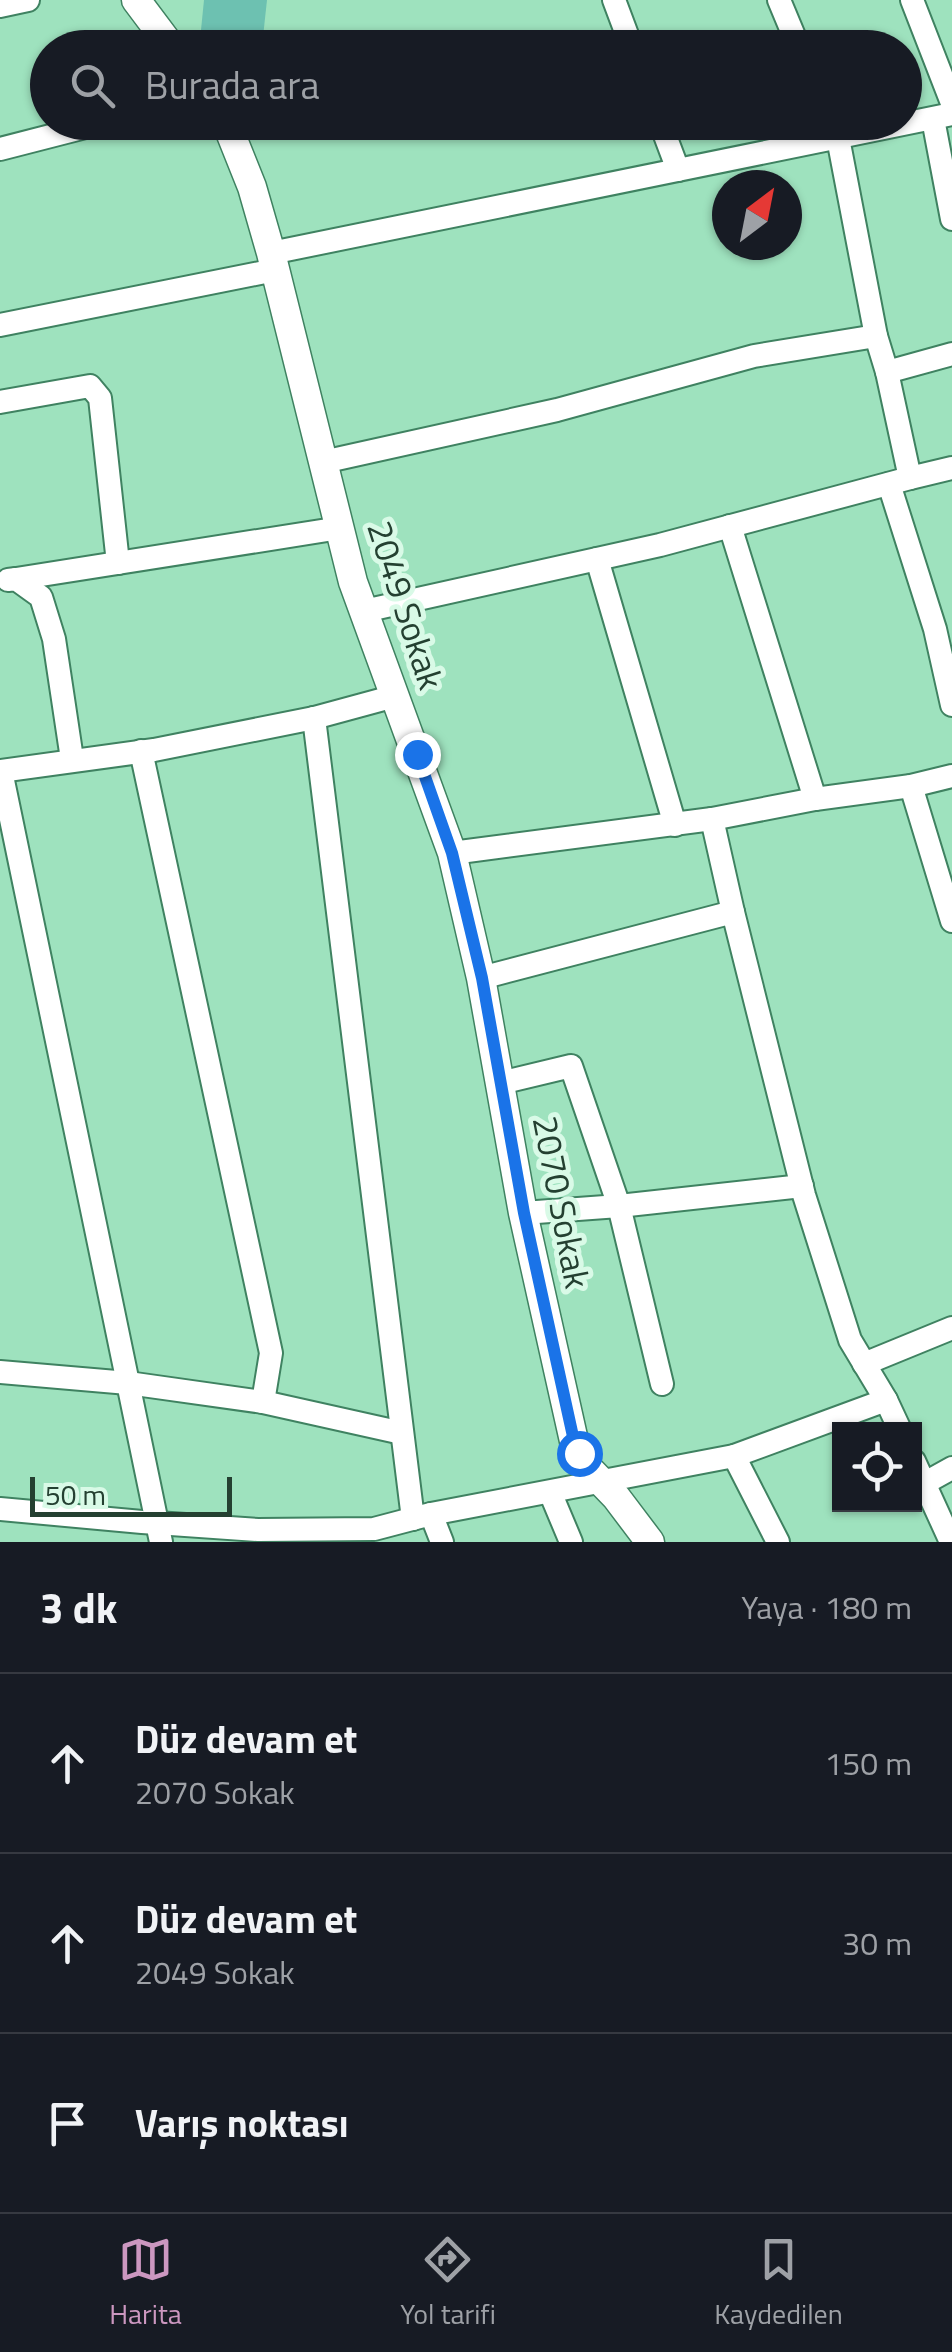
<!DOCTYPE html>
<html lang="tr">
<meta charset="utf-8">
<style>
:root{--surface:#171b24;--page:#20242c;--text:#f1f3f6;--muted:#9ea1a6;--line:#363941;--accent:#cc97c0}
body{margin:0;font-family:"Titillium Web",sans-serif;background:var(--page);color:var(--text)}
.controls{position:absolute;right:30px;bottom:30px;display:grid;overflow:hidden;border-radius:0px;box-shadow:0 2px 8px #0004}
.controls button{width:90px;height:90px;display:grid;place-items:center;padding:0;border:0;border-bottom:2px solid var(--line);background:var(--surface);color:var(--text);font:50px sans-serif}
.compass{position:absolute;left:712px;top:170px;width:90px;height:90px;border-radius:50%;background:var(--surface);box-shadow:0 2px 8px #0004;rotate:32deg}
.scale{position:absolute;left:30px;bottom:25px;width:202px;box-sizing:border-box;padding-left:10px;border:5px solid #244031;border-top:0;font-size:28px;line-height:35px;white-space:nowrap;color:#244031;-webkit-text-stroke:8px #d9fae7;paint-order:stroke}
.stop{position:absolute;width:30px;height:30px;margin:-22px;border:8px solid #1a73e8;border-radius:50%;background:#fff}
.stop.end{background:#1a73e8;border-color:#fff;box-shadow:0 2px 10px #0008}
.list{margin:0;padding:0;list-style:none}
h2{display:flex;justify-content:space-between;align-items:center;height:130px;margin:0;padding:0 40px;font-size:42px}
h2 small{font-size:32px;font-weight:400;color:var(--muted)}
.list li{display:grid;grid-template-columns:65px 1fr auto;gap:30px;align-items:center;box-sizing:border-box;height:180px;padding:0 40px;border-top:2px solid var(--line)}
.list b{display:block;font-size:38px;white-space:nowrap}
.list p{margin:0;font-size:32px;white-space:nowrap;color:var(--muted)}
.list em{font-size:32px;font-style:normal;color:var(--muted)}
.icon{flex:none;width:55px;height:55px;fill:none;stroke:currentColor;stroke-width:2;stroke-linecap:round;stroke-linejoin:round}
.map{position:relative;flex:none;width:952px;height:1542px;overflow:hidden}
.search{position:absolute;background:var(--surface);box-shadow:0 2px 8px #0004;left:30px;right:30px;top:30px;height:110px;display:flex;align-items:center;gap:25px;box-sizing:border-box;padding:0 35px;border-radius:55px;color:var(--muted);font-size:38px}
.sheet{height:670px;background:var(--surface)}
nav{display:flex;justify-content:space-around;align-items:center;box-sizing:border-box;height:140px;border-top:2px solid var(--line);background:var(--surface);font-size:28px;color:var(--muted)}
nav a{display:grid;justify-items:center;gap:5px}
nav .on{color:var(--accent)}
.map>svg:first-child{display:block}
.building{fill:#6dc1b1}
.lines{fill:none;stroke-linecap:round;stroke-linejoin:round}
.service-casing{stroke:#3f8261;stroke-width:15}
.minor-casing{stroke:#3f8261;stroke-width:26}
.tertiary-casing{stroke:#3f8261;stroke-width:31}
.service{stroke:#fff;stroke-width:11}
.minor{stroke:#fff;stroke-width:22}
.tertiary{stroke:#fff;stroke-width:28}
.route{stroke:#1a73e8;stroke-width:12}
.labels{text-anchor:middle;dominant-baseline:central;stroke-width:10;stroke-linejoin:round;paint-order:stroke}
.street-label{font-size:35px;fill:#244031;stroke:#d9fae7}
</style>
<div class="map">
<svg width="952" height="1542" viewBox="0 0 952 1542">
<rect width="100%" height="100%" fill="#9ee2be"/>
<!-- building -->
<polygon class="building" points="204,0 267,0 262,46 200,40"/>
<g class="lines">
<!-- service casing -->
<g class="service-casing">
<polyline id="service" points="368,48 386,43"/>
</g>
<!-- minor casing -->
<g class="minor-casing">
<g id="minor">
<polyline points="614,0 632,48"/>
<polyline points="779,0 799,48"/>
<polyline points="912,0 952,103"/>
<polyline points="0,6 28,0"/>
<polyline points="933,119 952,219"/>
<polyline points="660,122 678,170"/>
<polyline points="0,149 105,122"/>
<polyline points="271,253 952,114"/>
<polyline points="0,325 275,270"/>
<polyline points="887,372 952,354"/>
<polyline points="0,402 90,386 100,398 118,563"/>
<polyline points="323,462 557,410 754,356 876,336"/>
<polyline points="910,478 952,468"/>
<polyline points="889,484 935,629 952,705"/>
<polyline points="730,526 815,799"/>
<polyline points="597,559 675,825"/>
<polyline points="16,579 340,528"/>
<polyline points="8,580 16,579 41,597 54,639 72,759"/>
<polyline points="364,611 660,545 910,478 887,372 876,336 838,138 832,122"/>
<polyline points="314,718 413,1519"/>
<polyline points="141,751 271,1353 263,1402"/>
<polyline points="0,771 154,750 314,718 395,696"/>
<polyline points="1,771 161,1542"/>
<polyline points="911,786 952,921"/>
<polyline points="712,819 733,912 804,1195 850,1340 886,1400 900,1430"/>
<polyline points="452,853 712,819 815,799 911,786 952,776"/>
<polyline points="481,978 733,912"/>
<polyline points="500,1083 571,1066 619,1206 662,1384"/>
<polyline points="523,1213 619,1206 802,1186"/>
<polyline points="864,1364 952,1328"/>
<polyline points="0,1372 128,1383 263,1402 402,1433"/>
<polyline points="734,1456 778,1542"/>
<polyline points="914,1461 951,1542"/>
<polyline points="925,1483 952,1468"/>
<polyline points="550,1492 571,1542"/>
<polyline points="0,1509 142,1522 258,1530 374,1529 431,1514 734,1456 886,1400"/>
<polyline points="431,1514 442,1542"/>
</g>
</g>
<!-- tertiary casing -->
<g class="tertiary-casing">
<g id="tertiary">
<polyline points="136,0 172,48"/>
<polyline points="226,122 252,187 271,253 353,582 452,853 481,978 523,1213 574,1441 586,1466 616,1497 650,1542"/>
</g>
</g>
<!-- service -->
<use href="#service" class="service"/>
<!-- minor -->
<use href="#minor" class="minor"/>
<!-- tertiary -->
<use href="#tertiary" class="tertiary"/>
</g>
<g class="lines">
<!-- route -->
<polyline class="route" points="417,754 452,853 482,978 524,1213 574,1441 579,1453"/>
</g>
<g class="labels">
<!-- street labels -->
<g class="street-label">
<text transform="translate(406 605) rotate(72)">2049 Sokak</text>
<text transform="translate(562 1202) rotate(79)">2070 Sokak</text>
</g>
</g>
</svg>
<div class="controls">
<button><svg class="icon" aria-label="locate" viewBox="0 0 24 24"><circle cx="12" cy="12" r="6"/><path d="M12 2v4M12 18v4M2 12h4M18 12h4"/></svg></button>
</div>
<svg class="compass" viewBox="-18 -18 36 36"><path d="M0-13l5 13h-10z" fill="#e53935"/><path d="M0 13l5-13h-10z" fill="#9ea1a6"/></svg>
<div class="scale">50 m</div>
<div class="stop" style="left:579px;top:1453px"></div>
<div class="stop end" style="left:417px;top:754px"></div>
<div class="search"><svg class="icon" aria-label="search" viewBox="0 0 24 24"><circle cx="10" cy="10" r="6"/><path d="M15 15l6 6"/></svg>Burada ara</div>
</div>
<section class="sheet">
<h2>3 dk<small>Yaya · 180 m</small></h2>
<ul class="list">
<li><svg class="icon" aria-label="ahead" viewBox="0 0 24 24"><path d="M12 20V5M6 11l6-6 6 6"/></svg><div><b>Düz devam et</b><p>2070 Sokak</p></div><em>150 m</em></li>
<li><svg class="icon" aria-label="ahead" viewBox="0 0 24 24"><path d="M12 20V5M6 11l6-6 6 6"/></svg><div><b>Düz devam et</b><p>2049 Sokak</p></div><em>30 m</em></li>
<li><svg class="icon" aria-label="arrive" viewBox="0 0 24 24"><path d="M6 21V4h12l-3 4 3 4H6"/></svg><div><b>Varış noktası</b></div></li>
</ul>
</section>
<nav>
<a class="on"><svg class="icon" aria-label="map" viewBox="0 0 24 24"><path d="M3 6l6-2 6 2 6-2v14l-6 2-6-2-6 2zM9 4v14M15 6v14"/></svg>Harita</a>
<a><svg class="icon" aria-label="directions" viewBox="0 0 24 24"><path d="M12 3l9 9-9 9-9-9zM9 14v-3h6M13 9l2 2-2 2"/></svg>Yol tarifi</a>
<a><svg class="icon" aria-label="saved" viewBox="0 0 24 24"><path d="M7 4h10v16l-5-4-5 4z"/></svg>Kaydedilen</a>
</nav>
